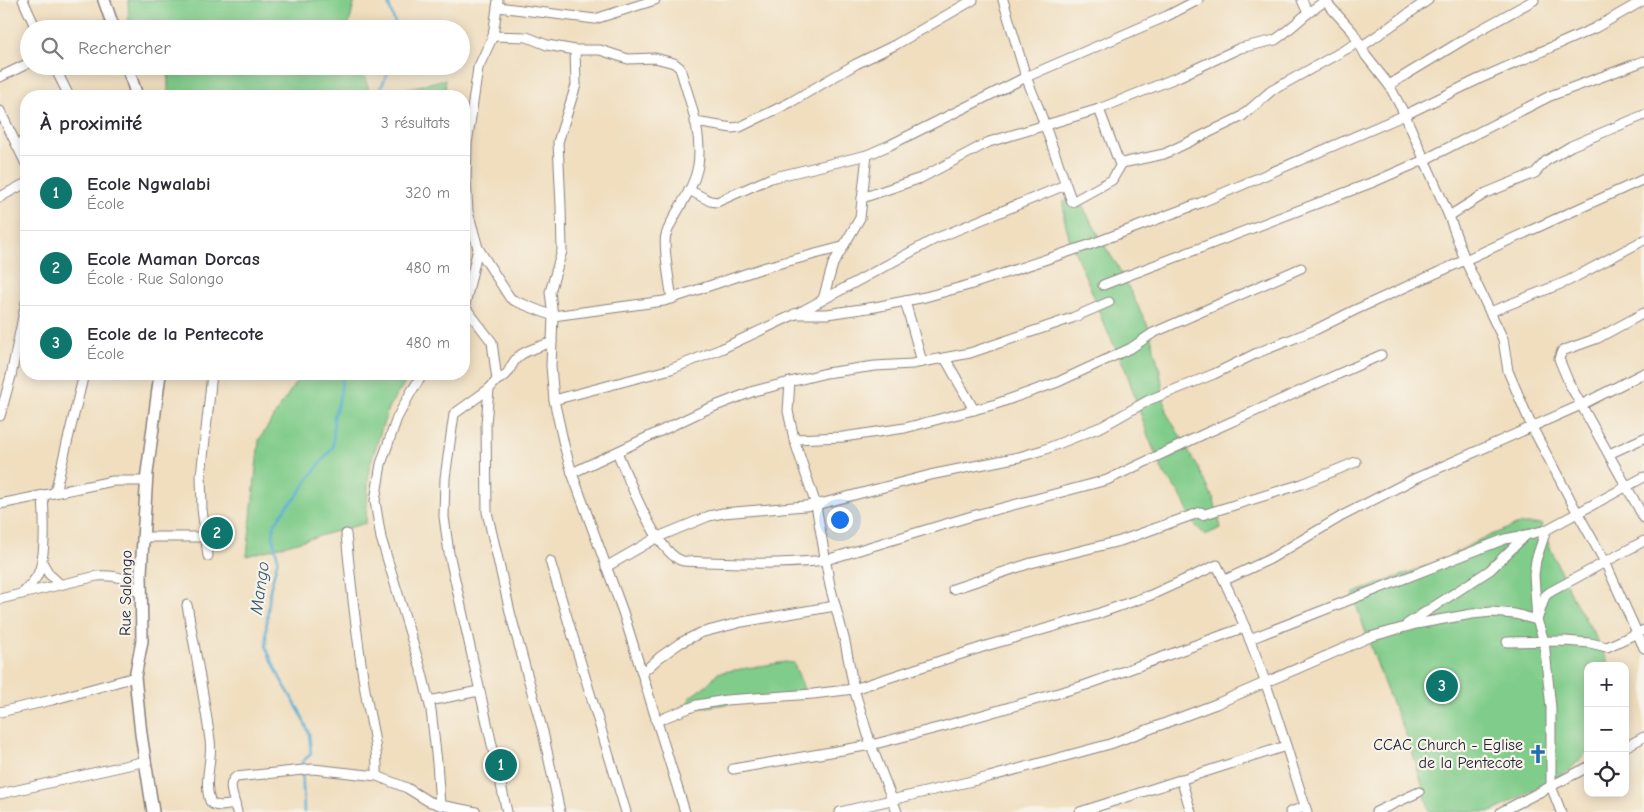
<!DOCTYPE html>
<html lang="fr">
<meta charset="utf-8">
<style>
:root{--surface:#fff;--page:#f7f7f7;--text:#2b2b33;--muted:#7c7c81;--line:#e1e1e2;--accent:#0f766e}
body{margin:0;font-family:"Comic Neue",sans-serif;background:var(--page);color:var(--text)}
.controls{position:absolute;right:15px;bottom:15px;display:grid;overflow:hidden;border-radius:10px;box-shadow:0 2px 12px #0003}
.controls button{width:45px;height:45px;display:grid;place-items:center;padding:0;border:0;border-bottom:1px solid var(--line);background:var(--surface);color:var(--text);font:25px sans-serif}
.you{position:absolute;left:839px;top:519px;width:18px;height:18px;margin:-12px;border:4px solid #fff;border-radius:50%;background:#1a73e8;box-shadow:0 0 0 8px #1a73e833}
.badge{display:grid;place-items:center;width:32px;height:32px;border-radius:50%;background:var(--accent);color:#fff;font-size:16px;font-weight:700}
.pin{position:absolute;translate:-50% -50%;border:2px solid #fff;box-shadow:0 1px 5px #0006}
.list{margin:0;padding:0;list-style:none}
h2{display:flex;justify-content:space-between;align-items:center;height:65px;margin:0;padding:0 20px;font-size:21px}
h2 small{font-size:16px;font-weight:400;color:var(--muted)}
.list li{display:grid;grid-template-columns:32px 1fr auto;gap:15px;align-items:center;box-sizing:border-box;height:75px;padding:0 20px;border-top:1px solid var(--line)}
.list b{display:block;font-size:19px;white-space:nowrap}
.list p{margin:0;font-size:16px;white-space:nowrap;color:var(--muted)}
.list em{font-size:16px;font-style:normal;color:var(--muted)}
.icon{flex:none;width:28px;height:28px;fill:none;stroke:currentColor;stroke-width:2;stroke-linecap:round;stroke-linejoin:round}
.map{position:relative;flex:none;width:1644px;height:812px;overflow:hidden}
.search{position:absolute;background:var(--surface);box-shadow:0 2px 12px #0003;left:20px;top:20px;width:450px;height:55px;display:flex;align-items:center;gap:12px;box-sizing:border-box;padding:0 18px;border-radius:28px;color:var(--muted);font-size:19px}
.panel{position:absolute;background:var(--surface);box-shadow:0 2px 12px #0003;left:20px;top:90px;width:450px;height:290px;border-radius:20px}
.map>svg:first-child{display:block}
.green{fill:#80cc8a;stroke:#517762}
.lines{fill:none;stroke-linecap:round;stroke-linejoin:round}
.stream{stroke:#56add3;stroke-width:2.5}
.minor-casing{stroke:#89807d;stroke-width:11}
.tertiary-casing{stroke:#89807d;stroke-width:14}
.minor{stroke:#fff;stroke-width:9}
.tertiary{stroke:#fff;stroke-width:11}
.labels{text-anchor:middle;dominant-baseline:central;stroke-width:4.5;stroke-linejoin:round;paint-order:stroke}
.street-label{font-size:16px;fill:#22223b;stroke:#f7f3e8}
.poi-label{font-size:16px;fill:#22223b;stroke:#f7f3e8;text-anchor:end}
.water-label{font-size:18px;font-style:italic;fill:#375a78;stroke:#f7f3e8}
</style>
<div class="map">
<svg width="1644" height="812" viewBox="0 0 1644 812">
<rect width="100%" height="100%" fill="#f7f3e8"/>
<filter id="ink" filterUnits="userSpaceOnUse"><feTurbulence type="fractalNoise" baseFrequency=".02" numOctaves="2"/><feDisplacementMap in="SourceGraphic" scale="10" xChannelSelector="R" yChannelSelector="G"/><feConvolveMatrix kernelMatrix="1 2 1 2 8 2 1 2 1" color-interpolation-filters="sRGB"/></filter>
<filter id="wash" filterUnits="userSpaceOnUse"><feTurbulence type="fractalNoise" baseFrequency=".0096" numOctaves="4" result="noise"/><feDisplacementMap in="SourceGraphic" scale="20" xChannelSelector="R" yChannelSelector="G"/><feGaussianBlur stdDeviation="1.12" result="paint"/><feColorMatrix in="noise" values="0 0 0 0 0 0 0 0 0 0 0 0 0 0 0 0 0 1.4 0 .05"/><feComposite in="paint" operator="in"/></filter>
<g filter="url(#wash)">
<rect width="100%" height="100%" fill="#f0debf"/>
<!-- green -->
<g class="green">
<polygon points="128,0 355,0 348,29 129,29"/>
<polygon points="165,66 361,66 371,96 168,96 168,69"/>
<polygon points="445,79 446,96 380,96"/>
<polygon points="1064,201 1083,207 1106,248 1117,265 1148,326 1160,371 1166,412 1198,467 1214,500 1221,528 1205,535 1194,524 1180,494 1163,472 1148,436 1125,368 1102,320 1093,294 1070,241 1064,217"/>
<polygon points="301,374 411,374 389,406 369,468 366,523 247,556 259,440"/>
<polygon points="1519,524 1541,524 1549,545 1570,593 1593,632 1610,666 1588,666 1588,751 1569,771 1492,812 1430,812 1410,744 1386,689 1352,594 1445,559 1479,540"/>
<path d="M785,662l9,1c3,11 10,21 11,33l-71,7 -48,7 4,-13 19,-14 8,-10z"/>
</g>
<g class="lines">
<!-- stream -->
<g class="stream">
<polyline points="387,0 397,29"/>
<polyline points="377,96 391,66"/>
<polyline points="304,812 302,762 311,754 309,733 300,712 280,678 266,648 266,630 270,590 278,559 273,537 274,525 288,505 295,499 310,477 333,447 334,416 339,401 343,374"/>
</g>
</g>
</g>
<g filter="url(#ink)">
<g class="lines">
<!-- minor casing -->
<g class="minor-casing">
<g id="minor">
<polyline points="23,0 36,29"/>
<polyline points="1003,0 1026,77 1039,109 1072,202 1112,180 1122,163 1164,154 1241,117 1271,91 1359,42"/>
<polyline points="1302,0 1308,13"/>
<polyline points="498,7 595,19 655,0"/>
<path d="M493,36l34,1 20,8 28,5h25l28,9 27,-1 19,5 6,5c9,31 23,65 18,97 -4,26 -24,46 -32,70 -3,8 4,52 6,64"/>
<polyline points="1361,47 1428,0"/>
<polyline points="575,50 576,85 558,142 561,206 562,251 550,292 553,316 551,366 554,400 564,445 572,473 623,612 685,812"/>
<polyline points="54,66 69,96"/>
<polyline points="0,77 29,63"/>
<polyline points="1389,85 1478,31 1534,0"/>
<polyline points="1099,109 1120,165"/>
<polyline points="0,111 26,164"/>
<polyline points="695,122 732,128 740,127 791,102 856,64 895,45 973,0"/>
<polyline points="689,190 710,201 717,202 771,178 867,155 890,145 1026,77 1167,16 1198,0"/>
<polyline points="0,197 26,183"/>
<polyline points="862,198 921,178 989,142 1099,109 1178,77 1240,48 1275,40 1282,35 1308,13 1325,1 1353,32 1366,56 1389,85 1405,115 1449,216 1465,260 1503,339 1508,371 1532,427 1577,512 1605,562 1644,648"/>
<polyline points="1449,216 1486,193 1535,173 1546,161 1571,146 1644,115"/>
<polyline points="478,248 510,298 515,301 553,316 664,301 766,267 842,247"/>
<polyline points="1103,285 1376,181 1424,160 1550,96 1644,61"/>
<polyline points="823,299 833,264 860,218 867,155"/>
<polyline points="905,301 922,362"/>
<polyline points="465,307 492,342 497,380 489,389 454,414 445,478 444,517 449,553 507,812"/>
<polyline points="464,309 478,248 468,212 466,180 467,144 478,68 493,36 498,0"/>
<polyline points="1490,312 1568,281 1644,240"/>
<polyline points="1644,313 1598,338 1562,351 1559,359 1569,383 1644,518"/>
<polyline points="794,314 827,314 875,307 925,297 969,285 1089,245 1200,203 1405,115 1479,79 1595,28 1644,0"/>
<polyline points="945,358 974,410"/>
<polyline points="423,374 411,392 397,418 381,464 375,501 381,538 422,673 431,710 437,762 440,805"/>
<path d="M497,380c15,-5 11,-14 21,-23 7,-7 25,-11 34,-15"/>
<polyline points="489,389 486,424 487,512 511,616 543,732 560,812"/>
<polyline points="554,400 671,369 721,349 804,310 935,239 1065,185"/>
<polyline points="0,416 11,376 26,302"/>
<polyline points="794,439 843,437 905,428 996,404 1058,382 1131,348 1153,333 1301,268"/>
<path d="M617,452c11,25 39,102 66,109 47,2 96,4 143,-1l146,-44 135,-36 97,-46 177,-79"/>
<polyline points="1609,454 1644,438"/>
<polyline points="572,473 705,410 754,391 790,382"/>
<polyline points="55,492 84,374"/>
<polyline points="0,504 113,481 146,481"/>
<polyline points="1202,515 1302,484 1356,462"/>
<path d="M346,534c5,52 11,104 19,156 5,30 13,55 12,86"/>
<polyline points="143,537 206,537"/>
<polyline points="208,556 202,509 201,476 212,374"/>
<polyline points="550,561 626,812"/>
<polyline points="42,562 49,574 60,584"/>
<polyline points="606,567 658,537 709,516 723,513 816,505 930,475 1019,457 1043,450 1103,426 1149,400 1214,374 1257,353 1315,330 1355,310 1644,179"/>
<polyline points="1225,580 1270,559 1342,516 1414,479 1581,405 1644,373"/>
<polyline points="953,589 1031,563 1120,541 1201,512"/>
<path d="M22,594c5,-6 11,-11 15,-18 10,-18 7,-61 6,-81"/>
<path d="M0,599l97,-23c23,-1 28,1 44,19"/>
<path d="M187,605c8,45 17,90 23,135 3,20 -7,41 0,61 4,8 18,4 25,3l2,8"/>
<polyline points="1407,624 1490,570 1526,535 1546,530"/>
<polyline points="1250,639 1505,539 1526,535"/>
<polyline points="1507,642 1565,641 1590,643 1607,647 1644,630"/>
<polyline points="642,673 660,657 680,643 700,633 742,622 835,606"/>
<polyline points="429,701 479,691"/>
<polyline points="0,712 52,700 135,677"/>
<path d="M656,721l41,-16 29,-5 87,-6 41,-5 135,-44 105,-30 57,-20 66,-30c11,25 23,48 32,73 23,57 39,116 58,174"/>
<polyline points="1625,747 1644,737"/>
<polyline points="733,769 871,745 941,727 1086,685 1245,627"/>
<polyline points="1181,779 1191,812"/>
<polyline points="0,794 146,761"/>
<path d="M235,804c-2,-9 -8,-20 1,-27l77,-8 64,7 30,12 21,13 12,4 36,7"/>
<polyline points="840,812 989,777 1110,744 1216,704 1370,637 1416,624 1472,614 1492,612 1515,614 1537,620 1545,596 1550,592 1644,541"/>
<polyline points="897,812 871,745 854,689 845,642 830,586 816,505 794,439 788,411 790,382 826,373 875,366 912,364 970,353 1072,318 1109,302"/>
<polyline points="1080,812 1286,746"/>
<polyline points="1290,812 1305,807"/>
<polyline points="1376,812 1419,792"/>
<polyline points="1501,812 1588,767"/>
<polyline points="1561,812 1551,786 1551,708 1544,641 1537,620 1534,575 1536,560 1546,530 1644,477"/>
</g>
</g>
<!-- tertiary casing -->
<g class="tertiary-casing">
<g id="tertiary">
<polyline points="104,0 114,29"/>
<polyline points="127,66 137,96"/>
<polyline points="153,812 141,734 135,677 142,641 141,573 147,473 160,374"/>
</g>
</g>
<!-- minor -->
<use href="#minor" class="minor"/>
<!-- tertiary -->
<use href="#tertiary" class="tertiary"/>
</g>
</g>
<!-- icons -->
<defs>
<g id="church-bare" transform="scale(1.5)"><path d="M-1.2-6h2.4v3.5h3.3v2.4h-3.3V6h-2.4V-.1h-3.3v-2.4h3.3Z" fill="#1f6fb2" stroke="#f7f3e8" stroke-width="2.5" paint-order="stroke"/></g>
</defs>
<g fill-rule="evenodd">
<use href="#church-bare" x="1538" y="754"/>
</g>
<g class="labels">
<!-- street labels -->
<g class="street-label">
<text transform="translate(126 593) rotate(-89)">Rue Salongo</text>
</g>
<!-- poi labels -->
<g class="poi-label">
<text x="1523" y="745">CCAC Church - Eglise<tspan x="1523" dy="18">de la Pentecote</tspan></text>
</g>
<!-- water labels -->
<g class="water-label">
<text transform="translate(260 588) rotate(-82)">Mango</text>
</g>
</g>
</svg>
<div class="controls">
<button>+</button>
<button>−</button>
<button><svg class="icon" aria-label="locate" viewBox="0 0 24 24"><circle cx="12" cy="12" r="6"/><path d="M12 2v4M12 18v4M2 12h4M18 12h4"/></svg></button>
</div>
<div class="you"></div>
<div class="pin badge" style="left:501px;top:765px">1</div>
<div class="pin badge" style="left:217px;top:533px">2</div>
<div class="pin badge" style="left:1442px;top:686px">3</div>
<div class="search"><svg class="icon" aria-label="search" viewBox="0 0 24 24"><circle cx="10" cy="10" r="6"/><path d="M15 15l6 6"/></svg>Rechercher</div>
<section class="panel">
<h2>À proximité<small>3 résultats</small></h2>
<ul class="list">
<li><span class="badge">1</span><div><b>Ecole Ngwalabi</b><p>École</p></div><em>320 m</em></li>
<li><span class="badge">2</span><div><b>Ecole Maman Dorcas</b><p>École · Rue Salongo</p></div><em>480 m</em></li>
<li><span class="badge">3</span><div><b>Ecole de la Pentecote</b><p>École</p></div><em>480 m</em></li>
</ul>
</section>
</div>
